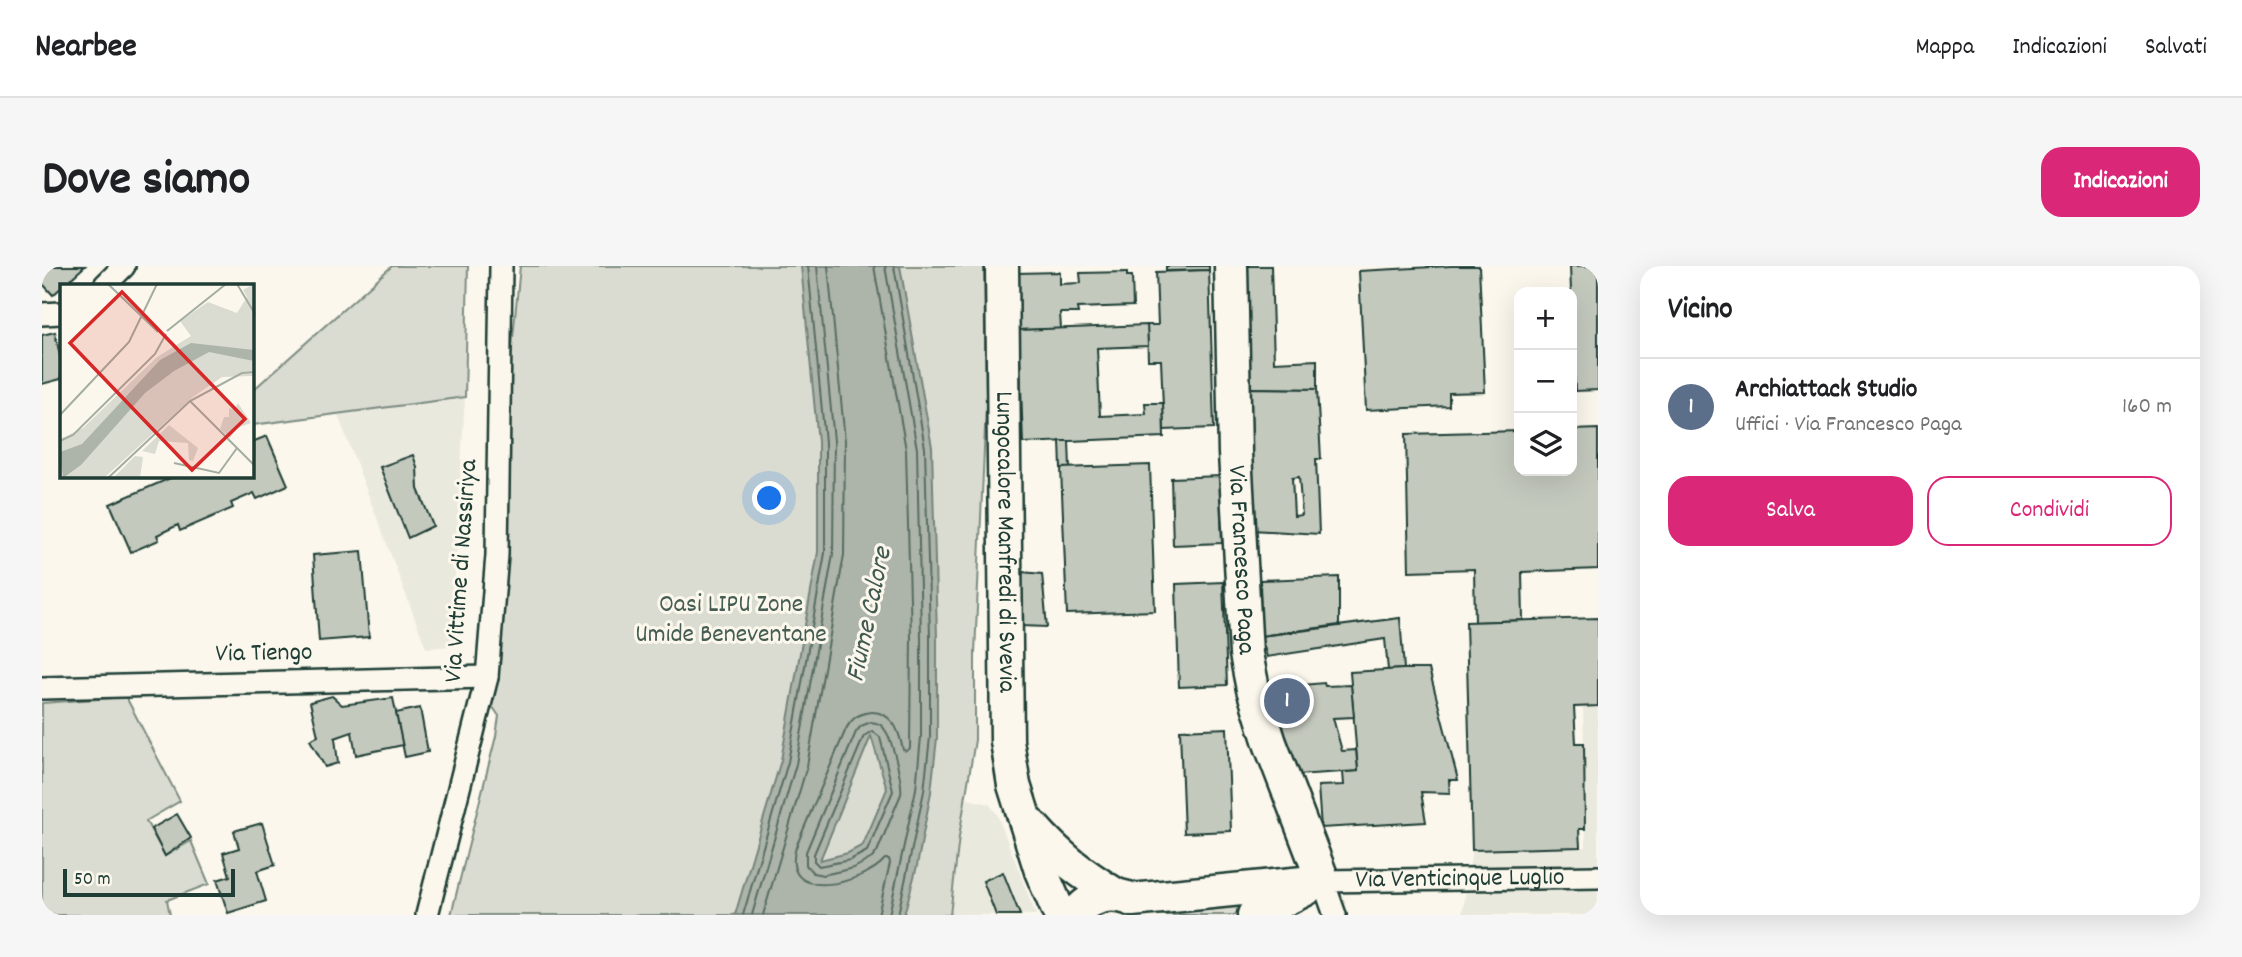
<!DOCTYPE html>
<html lang="it">
<meta charset="utf-8">
<style>
:root{--surface:#fff;--page:#f6f6f6;--text:#202124;--muted:#757577;--line:#e0e0e0;--accent:#db2777}
body{margin:0;font-family:Dekko,sans-serif;background:var(--page);color:var(--text)}
.controls{position:absolute;right:21px;top:21px;display:grid;overflow:hidden;border-radius:14px;box-shadow:0 7px 28px #0002}
.controls button{width:63px;height:63px;display:grid;place-items:center;padding:0;border:0;border-bottom:2px solid var(--line);background:var(--surface);color:var(--text);font:35px sans-serif}
.scale{position:absolute;left:21px;bottom:18px;width:172px;box-sizing:border-box;padding-left:7px;border:4px solid #1f3d34;border-top:0;font-size:19px;line-height:24px;white-space:nowrap;color:#1f3d34;-webkit-text-stroke:5px #fbf7ec;paint-order:stroke}
.you{position:absolute;left:728px;top:233px;width:24px;height:24px;margin:-18px;border:5px solid #fff;border-radius:50%;background:#1a73e8;box-shadow:0 0 0 10px #1a73e833}
.badge{display:grid;place-items:center;width:46px;height:46px;border-radius:50%;background:var(--accent);color:#fff;font-size:23px;font-weight:700}
.pin{position:absolute;translate:-50% -50%;border:4px solid #fff;box-shadow:0 2px 7px #0006}
.list{margin:0;padding:0;list-style:none}
h2{display:flex;justify-content:space-between;align-items:center;height:91px;margin:0;padding:0 28px;font-size:30px}
h2 small{font-size:23px;font-weight:400;color:var(--muted)}
.list li{display:grid;grid-template-columns:46px 1fr auto;gap:21px;align-items:center;box-sizing:border-box;height:98px;padding:0 28px;border-top:2px solid var(--line)}
.list b{display:block;font-size:26px;white-space:nowrap}
.list p{margin:0;font-size:23px;white-space:nowrap;color:var(--muted)}
.list em{font-size:23px;font-style:normal;color:var(--muted)}
.actions{display:flex;gap:14px;padding:21px 28px}
.actions a{flex:1;padding:16px 0;border:2px solid var(--accent);border-radius:21px;text-align:center;font-size:24px;color:var(--accent)}
.actions .main{background:var(--accent);color:#fff}
.icon{flex:none;width:38px;height:38px;fill:none;stroke:currentColor;stroke-width:2;stroke-linecap:round;stroke-linejoin:round}
.map{position:relative;flex:none;width:1556px;height:649px;overflow:hidden;border-radius:21px}
header{display:flex;align-items:center;gap:42px;box-sizing:border-box;height:98px;padding:0 35px;background:var(--surface);border-bottom:2px solid var(--line)}
header strong{font-size:33px}
nav{display:flex;gap:38px;margin-inline-start:auto;font-size:24px}
.intro{display:flex;align-items:center;justify-content:space-between;box-sizing:border-box;height:168px;padding:0 42px}
h1{margin:0;font-size:49px}
.button{padding:18px 32px;border-radius:21px;background:var(--accent);color:#fff;font-size:24px;font-weight:700}
main{display:flex;gap:42px;padding:0 42px}
aside{flex:1;background:var(--surface);border-radius:21px;box-shadow:0 7px 28px #0002}
.map>svg:first-child{display:block}
.built{fill:#eae9de}
.green{fill:#dbdcd1;stroke:#7d8c82;stroke-width:2}
.water{fill:#adb4aa;stroke:#74847b;stroke-width:2;fill-rule:evenodd}
.lines{fill:none;stroke-linecap:round;stroke-linejoin:round}
.shore{stroke:#586d63;stroke-width:2}
.building{fill:#c4c9be;stroke:#1f3d34;stroke-width:2;fill-rule:evenodd}
.street-casing{stroke:#1f3d34;stroke-width:26}
.secondary-casing{stroke:#1f3d34;stroke-width:37}
.street{stroke:#fbf7ec;stroke-width:21}
.secondary{stroke:#fbf7ec;stroke-width:32}
.labels{text-anchor:middle;dominant-baseline:central;stroke-width:6;stroke-linejoin:round;paint-order:stroke}
.street-label{font-size:26px;fill:#1f3d34;stroke:#fbf7ec}
.park-label{font-size:26px;fill:#455d53;stroke:#fbf7ec}
.water-label{font-size:28px;font-style:italic;fill:#425b52;stroke:#fbf7ec}
.inset-road{fill:none;stroke:#a3ada2;stroke-width:2}
.view{fill:#d62828;fill-opacity:0.15;stroke:#d62828;stroke-width:3.5}
.inset-edge{fill:none;stroke:#1f3d34;stroke-width:3.5}
</style>
<header>
<strong>Nearbee</strong>
<nav><a>Mappa</a><a>Indicazioni</a><a>Salvati</a></nav>
</header>
<div class="intro"><h1>Dove siamo</h1><a class="button">Indicazioni</a></div>
<main>
<div class="map">
<svg width="1556" height="649" viewBox="0 0 1556 649">
<rect width="100%" height="100%" fill="#fbf7ec"/>
<filter id="ink" filterUnits="userSpaceOnUse"><feTurbulence type="fractalNoise" baseFrequency=".0143" numOctaves="2"/><feDisplacementMap in="SourceGraphic" scale="14" xChannelSelector="R" yChannelSelector="G"/><feConvolveMatrix kernelMatrix="1 2 1 2 8 2 1 2 1" color-interpolation-filters="sRGB"/></filter>
<g filter="url(#ink)">
<!-- built -->
<g class="built">
<polygon points="423,131 409,380 384,382 296,149"/>
<polygon points="1541,440 1556,440 1556,649 1420,649 1430,584 1544,581"/>
<polygon points="923,532 947,538 955,548 994,649 908,649"/>
</g>
<!-- green -->
<g class="green">
<polygon points="350,0 426,0 423,131 210,159 210,125"/>
<polygon points="478,0 942,0 944,138 933,387 933,474 917,571 908,649 409,649 454,470 457,450 437,421"/>
<polygon points="84,431 138,535 104,555 123,590 149,575 167,618 125,634 128,649 0,649 0,437"/>
<polygon points="1217,637 1192,649 1121,649 1116,639"/>
</g>
<!-- water -->
<path class="water" d="M759,0h99l32,181 5,190v101l-6,54 -14,74 -13,49h-169l46,-155 37,-208v-110zM829,470l16,53 -24,56 -15,8 -28,7z"/>
<g class="lines">
<!-- shore -->
<g class="shore">
<path d="M832,0l32,184 5,187 -1,111 -3,3 -4,-1c-2,-9 -4,-20 -10,-27 -14,-18 -38,-12 -47,6l-50,118c-17,58 68,37 89,12h4l1,4 -12,52"/>
<polyline points="843,0 875,183 879,371 879,471 874,523 847,649"/>
<polyline points="852,0 883,182 888,371 888,471 882,525 856,649"/>
<path d="M829,456c6,1 11,2 14,8 7,9 18,53 16,64l-24,58 -5,6 -18,10 -31,7 -10,-2 -7,-8v-13l50,-120 5,-6z"/>
<polygon points="830,465 838,471 851,525 825,585 808,594 777,600 772,595 772,588 822,470"/>
<polyline points="701,649 746,496 783,287 783,176 766,0"/>
<polyline points="710,649 754,498 791,288 792,175 775,0"/>
<polyline points="721,649 765,500 802,289 803,175 786,0"/>
</g>
</g>
<!-- building -->
<g class="building">
<polygon points="0,0 43,0 11,29 0,17"/>
<polygon points="1124,0 1167,0 1167,4 1124,5"/>
<polygon points="1201,0 1229,0 1232,96 1275,94 1275,123 1206,122"/>
<polygon points="1409,0 1437,0 1443,126 1407,127 1407,140 1324,144 1317,5"/>
<polygon points="1528,0 1556,0 1556,124 1533,125"/>
<polygon points="1167,4 1172,162 1122,164 1119,94 1106,94 1105,59 1116,59 1114,6"/>
<polygon points="1018,6 1018,18 1039,17 1038,7 1085,6 1085,10 1090,10 1091,40 1035,42 1036,47 1018,47 1019,63 977,64 975,7"/>
<polygon points="1105,59 1106,80 1055,82 1058,150 1104,148 1103,137 1121,137 1122,171 981,177 977,64"/>
<polygon points="13,66 19,95 19,113 0,118 0,69"/>
<path d="M1205,122l70,1 4,70h-5l3,75 -67,-4zM1257,211l3,38 -8,1 -2,-38z"/>
<polygon points="1556,163 1556,303 1480,306 1481,354 1433,356 1432,303 1367,305 1364,168 1477,165 1477,205 1530,205 1530,164"/>
<polygon points="225,170 246,219 215,233 212,227 189,237 191,242 138,265 136,259 115,269 117,274 89,286 68,238 133,210 210,210 210,176"/>
<polygon points="1018,175 1027,175 1028,202 1019,202"/>
<polygon points="371,189 375,201 376,223 391,260 366,272 338,201"/>
<polygon points="1108,199 1113,345 1025,348 1019,202"/>
<polygon points="1178,210 1180,277 1131,279 1129,212"/>
<polygon points="320,285 327,371 277,375 271,289"/>
<polygon points="980,306 1000,308 1005,361 979,360"/>
<polygon points="1297,311 1297,359 1219,370 1218,314"/>
<polygon points="1181,316 1185,419 1137,421 1134,318"/>
<polygon points="1358,352 1362,403 1346,404 1343,373 1225,391 1219,370"/>
<polygon points="1556,352 1556,440 1532,441 1534,477 1542,477 1543,563 1537,563 1538,581 1430,584 1424,356"/>
<polygon points="1362,403 1387,403 1416,514 1407,514 1408,527 1379,526 1384,556 1279,562 1276,520 1302,519 1301,506 1316,505 1308,406"/>
<polygon points="1282,417 1283,420 1309,419 1312,451 1291,452 1300,485 1314,484 1316,505 1254,509 1227,422"/>
<polygon points="290,430 300,439 351,432 361,479 314,489 310,466 293,472 296,497 283,501 268,474 276,470 268,436"/>
<polygon points="378,442 386,486 363,491 354,447"/>
<polygon points="1185,462 1189,565 1142,567 1138,464"/>
<polygon points="135,548 149,572 123,590 109,563"/>
<polygon points="220,557 233,599 215,605 224,635 186,647 175,614 188,610 181,587 197,582 192,565"/>
<polygon points="961,606 978,649 954,649 941,615"/>
</g>
<g class="lines">
<!-- street casing -->
<g class="street-casing">
<g id="street">
<polyline points="63,19 82,0"/>
<polyline points="0,48 19,47"/>
<polyline points="0,422 445,411"/>
<polyline points="385,649 445,411 455,289 459,0"/>
<path id="s1" d="M1293,649l-12,-34 275,-4"/>
</g>
</g>
<!-- secondary casing -->
<g class="secondary-casing">
<g id="secondary">
<path id="s2" d="M960,0l5,475 7,44 27,86 19,44"/>
<path id="s3" d="M1189,0l4,187 11,201 7,35 17,54 53,138"/>
<path d="M990,560c27,31 49,47 84,69"/>
<polyline points="1090,634 1281,615"/>
<path d="M1034,649c12,-18 33,-23 52,-17"/>
<polyline points="1212,649 1264,623"/>
</g>
</g>
<!-- street -->
<use href="#street" class="street"/>
<!-- secondary -->
<use href="#secondary" class="secondary"/>
</g>
</g>
<g class="labels">
<!-- street labels -->
<g class="street-label">
<text stroke="none"><textPath href="#s2" startOffset="276">Lungocalore Manfredi di Svevia</textPath></text>
<text stroke="none"><textPath href="#s3" startOffset="294">Via Francesco Paga</textPath></text>
<text transform="translate(420 305) rotate(-86)">Via Vittime di Nassiriya</text>
<text transform="translate(222 388) rotate(-1)">Via Tiengo</text>
<text stroke="none"><textPath href="#s1" startOffset="173">Via Venticinque Luglio</textPath></text>
</g>
<!-- park labels -->
<g class="park-label">
<text x="689" y="339">Oasi LIPU Zone<tspan x="689" dy="30">Umide Beneventane</tspan></text>
</g>
<!-- water labels -->
<g class="water-label">
<text transform="translate(829 349) rotate(-78)">Fiume Calore</text>
</g>
</g>
<!-- overview -->
<g transform="translate(18 18)">
<rect width="194" height="194" fill="#fbf7ec"/>
<path d="M194,0v92l-32,1 -29,20 -89,81h-44v-39l23,-11 74,-71 34,-21 -11,-15 28,-19 29,11 10,-16 -4,-7zM178,119l13,20 -14,5 -7,10 -10,-9 4,-12h5v-9l5,2zM109,141l29,23 -5,13 -4,-1 -1,-17 -29,-2 -4,13 -13,-3zM75,172l8,1 -3,21h-27z" fill="#dbdcd1"/>
<path d="M131,59l63,7v11l-45,-9 -35,19 -29,22 -64,72 -18,13 -3,-26 22,-8 78,-84z" fill="#adb4aa"/>
<path class="inset-road" d="M48,0l50,48M177,0l18,30M107,47l59,-47M130,117l65,65M0,131l69,-73 28,-58M0,157l13,-6 82,-81 11,-20M114,179l45,10 18,-25M194,180l1,-21M48,194l82,-77 52,-28 13,-1"/>
<path class="view" d="M62,8l123,127 -53,51 -122,-127z"/>
<rect width="194" height="194" class="inset-edge"/>
</g>
</svg>
<div class="controls">
<button>+</button>
<button>−</button>
<button><svg class="icon" aria-label="layers" viewBox="0 0 24 24"><path d="M12 4l9 5-9 5-9-5zM3 14l9 5 9-5"/></svg></button>
</div>
<div class="scale">50 m</div>
<div class="you"></div>
<div class="pin badge" style="left:1245px;top:435px;background:#5c6f8a">1</div>
</div>
<aside>
<h2>Vicino<small></small></h2>
<ul class="list">
<li><span class="badge" style="background:#5c6f8a">1</span><div><b>Archiattack Studio</b><p>Uffici · Via Francesco Paga</p></div><em>160 m</em></li>
</ul>
<div class="actions"><a class="main">Salva</a><a>Condividi</a></div>
</aside>
</main>
